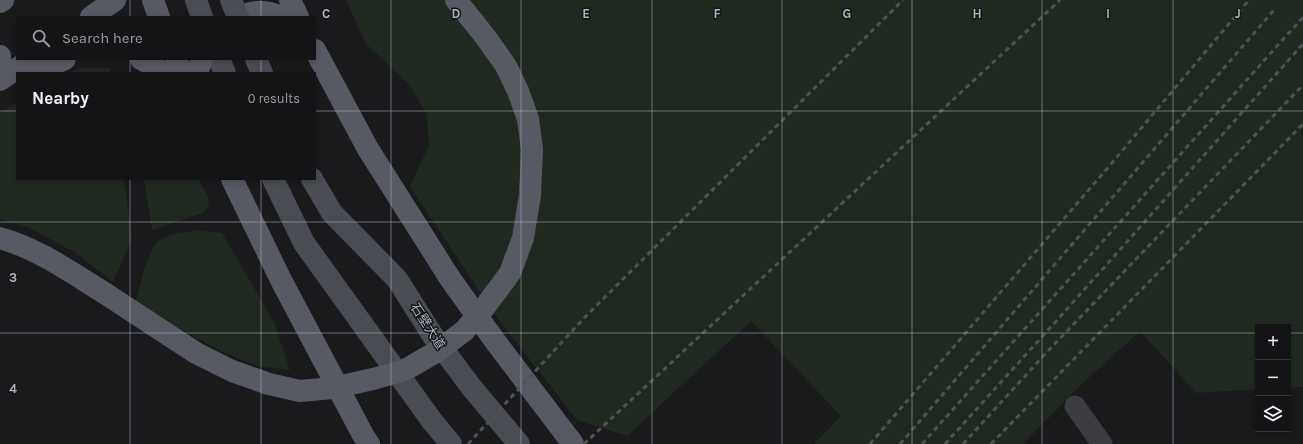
<!DOCTYPE html>
<meta charset="utf-8">
<style>
:root{--surface:#141416;--page:#212123;--text:#f1f3f6;--muted:#9d9ea1;--line:#333335}
body{margin:0;font-family:Karla,"Noto Sans SC",sans-serif;background:var(--page);color:var(--text)}
.controls{position:absolute;right:12px;bottom:12px;display:grid;overflow:hidden;border-radius:0px;box-shadow:0 2px 6px #0003}
.controls button{width:36px;height:36px;display:grid;place-items:center;padding:0;border:0;border-bottom:1px solid var(--line);background:var(--surface);color:var(--text);font:20px sans-serif}
.list{margin:0;padding:0;list-style:none}
h2{display:flex;justify-content:space-between;align-items:center;height:52px;margin:0;padding:0 16px;font-size:17px}
h2 small{font-size:13px;font-weight:400;color:var(--muted)}
.icon{flex:none;width:22px;height:22px;fill:none;stroke:currentColor;stroke-width:2;stroke-linecap:round;stroke-linejoin:round}
.map{position:relative;flex:none;width:1303px;height:444px;overflow:hidden}
.search{position:absolute;background:var(--surface);box-shadow:0 2px 6px #0003;left:16px;top:16px;width:300px;height:44px;display:flex;align-items:center;gap:10px;box-sizing:border-box;padding:0 14px;border-radius:0px;color:var(--muted);font-size:15px}
.panel{position:absolute;background:var(--surface);box-shadow:0 2px 6px #0003;left:16px;top:72px;width:300px;height:108px;border-radius:0px}
.map>svg:first-child{display:block}
.green{fill:#1f2920}
.lines{fill:none;stroke-linecap:round;stroke-linejoin:round}
.street{stroke:#3b3d42;stroke-width:21}
.secondary{stroke:#494c52;stroke-width:22}
.primary{stroke:#575a62;stroke-width:22}
.rail{stroke:#4e5157;stroke-width:3;stroke-dasharray:5 4;stroke-linecap:butt}
.secondary-bridge{stroke:#494c52;stroke-width:22}
.primary-bridge{stroke:#575a62;stroke-width:22}
.grid{fill:none;stroke:#acb3bd;stroke-width:1;stroke-opacity:0.55}
.labels{text-anchor:middle;dominant-baseline:central;stroke-width:3;stroke-linejoin:round;paint-order:stroke}
.street-label{font-size:13px;fill:#acb3bd;stroke:#151518}
.grid-label{font-size:13px;text-anchor:middle;font-weight:bold;fill:#acb3bd;stroke:#151518;stroke-width:3;stroke-linejoin:round;paint-order:stroke}
</style>
<div class="map">
<svg width="1303" height="444" viewBox="0 0 1303 444">
<rect width="100%" height="100%" fill="#1a1a1d"/>
<!-- green -->
<g class="green">
<polygon points="346,0 1303,0 1303,387 1288,388 1288,327 1258,327 1258,389 1196,393 1140,331 1081,385 1023,444 814,444 841,416 751,321 627,436 577,420 498,319 410,187 429,145 427,115 409,84 366,44"/>
<polygon points="81,68 110,68 110,73 68,73"/>
<polygon points="17,103 17,179 124,179 132,238 113,282 76,253 28,227 0,219 0,113"/>
<polygon points="144,179 198,179 209,199 208,208 203,213 152,230"/>
<path d="M196,230l26,3 52,89 16,48 -33,-4 -35,-14 -48,-27 -38,-24c5,-17 10,-50 24,-61 9,-7 25,-7 36,-10z"/>
</g>
<g class="lines">
<!-- street -->
<polyline class="street" points="1075,406 1102,444"/>
<!-- secondary -->
<g class="secondary">
<polyline points="196,0 202,17"/>
<polyline points="219,59 225,73"/>
<polyline points="256,59 262,73"/>
<polyline points="273,179 304,243 432,421 451,444"/>
<polyline points="312,179 332,213 397,279 433,336 472,388 519,444"/>
</g>
<!-- primary -->
<g class="primary">
<polyline points="153,0 159,17"/>
<polyline points="290,0 298,17"/>
<polyline points="0,2 3,0"/>
<polyline points="91,17 115,0"/>
<path d="M238,17c17,-7 27,-7 44,0"/>
<polyline points="315,50 368,149 451,280 495,341 573,444"/>
<polyline points="0,56 0,63"/>
<polyline points="141,59 154,66 162,73"/>
<polyline points="176,59 182,73"/>
<polyline points="35,73 65,59"/>
<polyline points="197,73 202,59"/>
<polyline points="0,80 31,59"/>
<polyline points="232,179 281,280 363,435 369,444"/>
<path d="M0,238c39,11 72,35 106,56"/>
</g>
<!-- rail -->
<g class="rail">
<polyline points="468,444 586,316 903,0"/>
<polyline points="584,444 1060,0"/>
<polyline points="870,444 1111,164 1249,0"/>
<polyline points="900,444 1274,10"/>
<polyline points="922,444 1303,17"/>
<polyline points="945,444 1059,318 1303,44"/>
<polyline points="963,444 1046,353 1303,85"/>
<polyline points="991,444 1303,124"/>
</g>
<!-- secondary-bridge -->
<polyline class="secondary-bridge" points="231,0 238,17"/>
<!-- primary-bridge -->
<polyline class="primary-bridge" points="106,294 196,353 232,371 269,384 300,391 333,388 373,379 405,370 436,352 464,331 484,308 510,273 523,238 530,195 532,149 528,119 518,91 506,66 487,39 456,0"/>
</g>
<!-- grid -->
<path class="grid" d="M130,0v17M261,0v17M391,0v444M521,0v444M652,0v444M782,0v444M912,0v444M1042,0v444M1173,0v444M130,59v14M261,59v14M0,111h17M315,111h988M130,179v265M261,179v265M0,222h1303M0,333h1258M1288,333h15"/>
<g class="labels">
<!-- street labels -->
<g class="street-label">
<text transform="translate(428 326) rotate(57)">石壁大道</text>
</g>
</g>
<g class="grid-label">
<text x="326" y="18">C</text>
<text x="456" y="18">D</text>
<text x="586" y="18">E</text>
<text x="717" y="18">F</text>
<text x="847" y="18">G</text>
<text x="977" y="18">H</text>
<text x="1108" y="18">I</text>
<text x="1238" y="18">J</text>
<text x="13" y="282">3</text>
<text x="13" y="393">4</text>
</g>
</svg>
<div class="controls">
<button>+</button>
<button>−</button>
<button><svg class="icon" aria-label="layers" viewBox="0 0 24 24"><path d="M12 4l9 5-9 5-9-5zM3 14l9 5 9-5"/></svg></button>
</div>
<div class="search"><svg class="icon" aria-label="search" viewBox="0 0 24 24"><circle cx="10" cy="10" r="6"/><path d="M15 15l6 6"/></svg>Search here</div>
<section class="panel">
<h2>Nearby<small>0 results</small></h2>
<ul class="list">
</ul>
</section>
</div>
